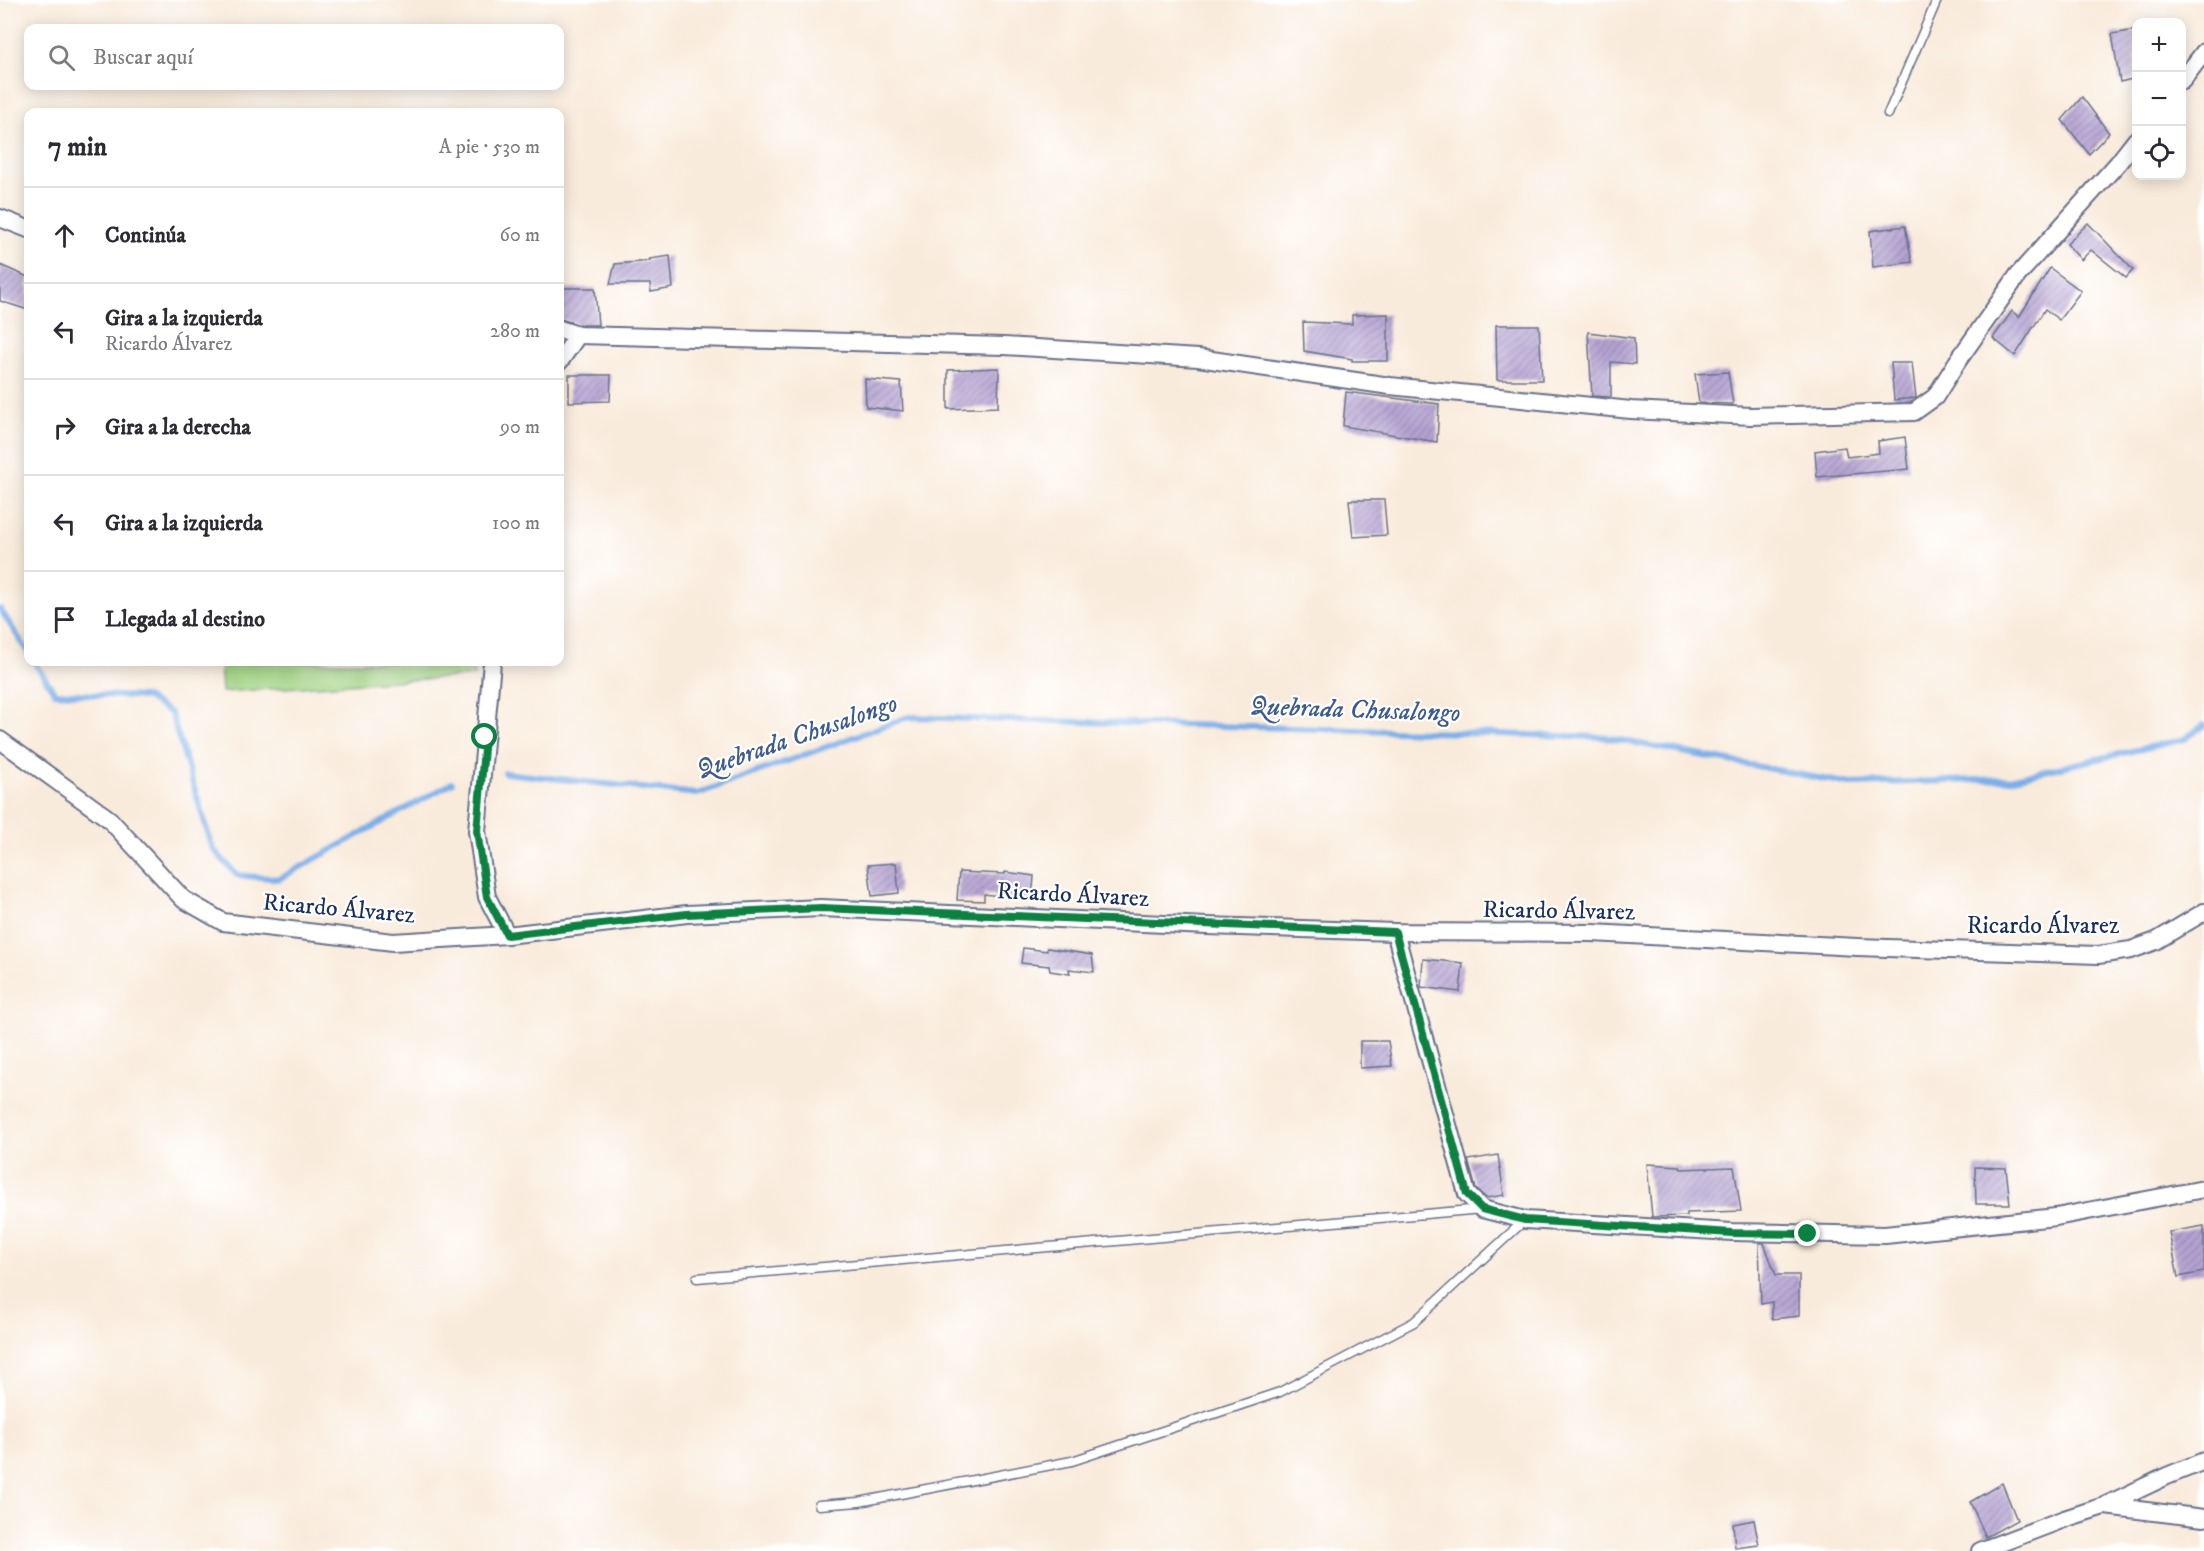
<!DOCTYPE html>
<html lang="es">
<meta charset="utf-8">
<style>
:root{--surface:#fff;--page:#f2f2f3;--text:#2b2b33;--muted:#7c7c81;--line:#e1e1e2}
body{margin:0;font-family:"IM FELL DW Pica",serif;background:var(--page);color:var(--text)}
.controls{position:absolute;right:18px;top:18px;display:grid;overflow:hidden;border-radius:12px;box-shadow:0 3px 15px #0003}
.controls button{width:54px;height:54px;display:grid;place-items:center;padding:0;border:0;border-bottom:2px solid var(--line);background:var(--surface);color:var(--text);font:30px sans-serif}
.stop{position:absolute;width:18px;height:18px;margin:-14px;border:4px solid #0b8043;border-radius:50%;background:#fff}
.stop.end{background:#0b8043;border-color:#fff;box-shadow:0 2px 6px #0008}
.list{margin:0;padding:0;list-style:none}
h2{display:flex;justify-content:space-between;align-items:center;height:78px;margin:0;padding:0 24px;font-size:26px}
h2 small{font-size:20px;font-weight:400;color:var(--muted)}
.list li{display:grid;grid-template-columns:39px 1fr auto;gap:18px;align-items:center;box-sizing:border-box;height:96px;padding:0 24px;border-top:2px solid var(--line)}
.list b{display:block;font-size:22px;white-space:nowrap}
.list p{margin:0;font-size:20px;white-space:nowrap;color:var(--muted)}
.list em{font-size:20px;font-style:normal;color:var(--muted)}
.icon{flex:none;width:33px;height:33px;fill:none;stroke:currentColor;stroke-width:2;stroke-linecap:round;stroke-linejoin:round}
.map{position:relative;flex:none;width:2204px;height:1551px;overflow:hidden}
.search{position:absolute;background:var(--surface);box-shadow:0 3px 15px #0003;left:24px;top:24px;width:540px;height:66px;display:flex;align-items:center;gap:15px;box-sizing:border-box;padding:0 21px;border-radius:12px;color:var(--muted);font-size:22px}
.panel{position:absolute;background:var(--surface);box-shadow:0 3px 15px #0003;left:24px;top:108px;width:540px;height:558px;border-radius:12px}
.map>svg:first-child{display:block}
.green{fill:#a1d382;stroke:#5e8170;stroke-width:1.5}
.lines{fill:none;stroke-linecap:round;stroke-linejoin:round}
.stream{stroke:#7baee8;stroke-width:6}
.building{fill:url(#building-hatch)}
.service-casing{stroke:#69718a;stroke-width:11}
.minor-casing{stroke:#69718a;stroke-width:20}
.service{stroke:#fff;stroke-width:8}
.minor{stroke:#fff;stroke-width:16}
.route{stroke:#0b8043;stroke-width:8}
.labels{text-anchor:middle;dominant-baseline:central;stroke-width:4.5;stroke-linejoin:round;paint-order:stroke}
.street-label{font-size:24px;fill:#1b2f5e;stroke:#fff}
.water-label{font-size:26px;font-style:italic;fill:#3d5b8e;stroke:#fff}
</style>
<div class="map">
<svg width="2204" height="1551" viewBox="0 0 2204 1551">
<defs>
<pattern id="building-hatch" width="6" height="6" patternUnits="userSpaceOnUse" patternTransform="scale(1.5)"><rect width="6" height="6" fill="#b5a3d2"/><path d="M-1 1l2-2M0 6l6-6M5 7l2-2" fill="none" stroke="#9285ae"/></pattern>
</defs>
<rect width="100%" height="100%" fill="#fff"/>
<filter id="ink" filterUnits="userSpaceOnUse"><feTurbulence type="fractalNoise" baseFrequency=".0167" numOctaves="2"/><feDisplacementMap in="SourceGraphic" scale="12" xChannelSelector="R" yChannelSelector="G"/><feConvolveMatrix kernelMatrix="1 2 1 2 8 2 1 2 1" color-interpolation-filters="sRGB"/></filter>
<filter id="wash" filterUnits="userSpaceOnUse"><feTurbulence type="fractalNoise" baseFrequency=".008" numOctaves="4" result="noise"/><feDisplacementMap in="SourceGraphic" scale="24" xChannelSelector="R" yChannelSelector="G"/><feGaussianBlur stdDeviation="1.35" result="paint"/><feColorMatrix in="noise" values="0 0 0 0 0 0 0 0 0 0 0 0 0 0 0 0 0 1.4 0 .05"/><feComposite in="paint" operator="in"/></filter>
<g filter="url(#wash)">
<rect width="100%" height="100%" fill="#f9ebdb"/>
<!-- green -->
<polygon class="green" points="220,662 473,662 474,676 222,692"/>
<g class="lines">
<!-- stream -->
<g class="stream">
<polyline points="0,609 28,652"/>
<polyline points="34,662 55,693 145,697 171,713 213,849 237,875 279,879 452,783"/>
<polyline points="505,773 697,794 908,717 1604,737 1850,784 2010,779 2185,739 2204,725"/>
</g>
</g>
<g id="blocks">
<!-- building -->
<g class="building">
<polygon points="2136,30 2136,78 2120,82 2112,34"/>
<polygon points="2082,97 2109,133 2089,154 2062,120"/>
<polygon points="2088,223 2133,270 2126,278 2091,250 2081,260 2067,244"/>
<polygon points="1905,226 1912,262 1873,267 1870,231"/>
<polygon points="670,256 673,288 651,292 650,284 610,284 615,264 650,261 649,259"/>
<polygon points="0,265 28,277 28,310 0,301"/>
<polygon points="2050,268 2081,291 2059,320 2045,309 2015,356 1993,338 2012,311 2019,317"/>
<polygon points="560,288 595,288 598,325 580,325 560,319"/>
<polygon points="1388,314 1388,361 1352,361 1352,359 1304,351 1303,322 1352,324 1352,315"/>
<polygon points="1496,325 1539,325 1542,380 1497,380"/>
<polygon points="1588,332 1634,338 1635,364 1611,362 1611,397 1592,396"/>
<polygon points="1891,363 1912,363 1916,398 1894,400"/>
<polygon points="999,368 998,407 948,409 948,370"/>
<polygon points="1728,372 1733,404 1699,403 1695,374"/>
<polygon points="569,375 611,375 610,401 569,402"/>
<polygon points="865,379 901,382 903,411 866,407"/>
<polygon points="1346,392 1439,404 1437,442 1343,426"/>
<polygon points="1905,437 1909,469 1817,477 1815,451 1845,447 1847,457 1879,453 1878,441"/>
<polygon points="1349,500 1384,500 1387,535 1353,537"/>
<polygon points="896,863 899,893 872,896 868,865"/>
<polygon points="959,872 1005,874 1005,872 1034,876 1032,900 984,894 984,901 957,900"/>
<polygon points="1023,948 1047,951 1047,948 1092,955 1094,972 1069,969 1070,974 1050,971 1049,966 1021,963"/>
<polygon points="1423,959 1463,963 1460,992 1421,987"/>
<polygon points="1360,1041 1388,1041 1392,1066 1360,1068"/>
<polygon points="1498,1155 1504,1195 1486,1198 1476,1189 1468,1160"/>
<polygon points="1647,1164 1680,1166 1681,1169 1734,1167 1741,1211 1687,1213 1687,1216 1652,1217"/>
<polygon points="1975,1167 2006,1168 2010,1204 1976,1204"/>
<polygon points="2204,1226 2204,1272 2178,1277 2169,1232"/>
<polygon points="1759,1243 1764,1243 1776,1275 1799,1275 1799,1316 1772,1319 1772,1302 1761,1304"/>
<polygon points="2002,1483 2017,1520 1986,1537 1970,1502"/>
<polygon points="1754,1520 1759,1545 1735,1548 1733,1524"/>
</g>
</g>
</g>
<g filter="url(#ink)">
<use href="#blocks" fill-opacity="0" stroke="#69718a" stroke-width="1.5"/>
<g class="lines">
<!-- service casing -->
<g class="service-casing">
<g id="service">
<polyline points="1888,114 1937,0"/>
<polyline points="697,1278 1482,1209"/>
<polyline points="819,1505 859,1502 1072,1461 1280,1392 1414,1322 1525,1220"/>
</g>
</g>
<!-- minor casing -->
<g class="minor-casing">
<g id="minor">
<polyline points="2182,81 2204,52"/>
<polyline points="0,218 28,229"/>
<polyline points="560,329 578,335 1004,346 1198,358 1390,386 1631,410 1751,416 1914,412 1935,397 1957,362 2018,275 2118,163 2136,140"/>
<polyline points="560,361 578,335"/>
<polyline points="492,662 477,831 487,897 507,935"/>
<polyline points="0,740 109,819 183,899 223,922 393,942 507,935 687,914 821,908 1207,926 1395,932 1592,933 1857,947 2098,955 2131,950 2156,941 2204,912"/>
<polyline points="1395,932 1467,1194 1482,1209 1525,1220 1732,1232 1885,1235 2056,1217 2204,1189"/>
<polyline points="2105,1506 2204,1518"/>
<polyline points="1980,1551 2064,1519 2104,1506 2167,1476 2204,1461"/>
</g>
</g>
<!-- service -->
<use href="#service" class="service"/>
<!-- minor -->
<use href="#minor" class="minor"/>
</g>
</g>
<g class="lines" filter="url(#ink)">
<!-- route -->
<polyline class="route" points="485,737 477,831 487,897 507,935 687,914 821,908 1395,932 1467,1194 1482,1209 1525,1220 1732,1233 1808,1234"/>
</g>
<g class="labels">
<!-- street labels -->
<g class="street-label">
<text transform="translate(1073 895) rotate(3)">Ricardo Álvarez</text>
<text transform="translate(339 909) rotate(5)">Ricardo Álvarez</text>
<text transform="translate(1559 911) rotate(1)">Ricardo Álvarez</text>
<text x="2043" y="926">Ricardo Álvarez</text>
</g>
<!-- water labels -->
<g class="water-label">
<text transform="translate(1355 710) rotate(2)">Quebrada Chusalongo</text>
<text transform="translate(797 737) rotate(-19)">Quebrada Chusalongo</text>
</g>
</g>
</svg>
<div class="controls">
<button>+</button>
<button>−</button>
<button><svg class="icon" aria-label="locate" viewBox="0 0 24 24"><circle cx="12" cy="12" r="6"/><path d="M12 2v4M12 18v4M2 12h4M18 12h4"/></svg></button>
</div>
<div class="stop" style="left:485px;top:737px"></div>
<div class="stop end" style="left:1808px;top:1234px"></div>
<div class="search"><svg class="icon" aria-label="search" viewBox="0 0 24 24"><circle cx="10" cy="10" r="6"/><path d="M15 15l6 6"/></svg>Buscar aquí</div>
<section class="panel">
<h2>7 min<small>A pie · 530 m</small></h2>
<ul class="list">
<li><svg class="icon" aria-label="ahead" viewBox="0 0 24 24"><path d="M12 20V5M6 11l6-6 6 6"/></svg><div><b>Continúa</b></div><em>60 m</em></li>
<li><svg class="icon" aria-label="left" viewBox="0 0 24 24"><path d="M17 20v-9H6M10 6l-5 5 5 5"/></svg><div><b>Gira a la izquierda</b><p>Ricardo Álvarez</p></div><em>280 m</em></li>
<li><svg class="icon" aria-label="right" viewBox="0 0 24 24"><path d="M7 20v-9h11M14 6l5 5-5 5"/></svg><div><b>Gira a la derecha</b></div><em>90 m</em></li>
<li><svg class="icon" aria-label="left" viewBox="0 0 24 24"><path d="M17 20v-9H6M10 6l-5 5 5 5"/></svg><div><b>Gira a la izquierda</b></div><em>100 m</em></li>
<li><svg class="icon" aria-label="arrive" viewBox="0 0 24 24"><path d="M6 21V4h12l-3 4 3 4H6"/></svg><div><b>Llegada al destino</b></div></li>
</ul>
</section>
</div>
